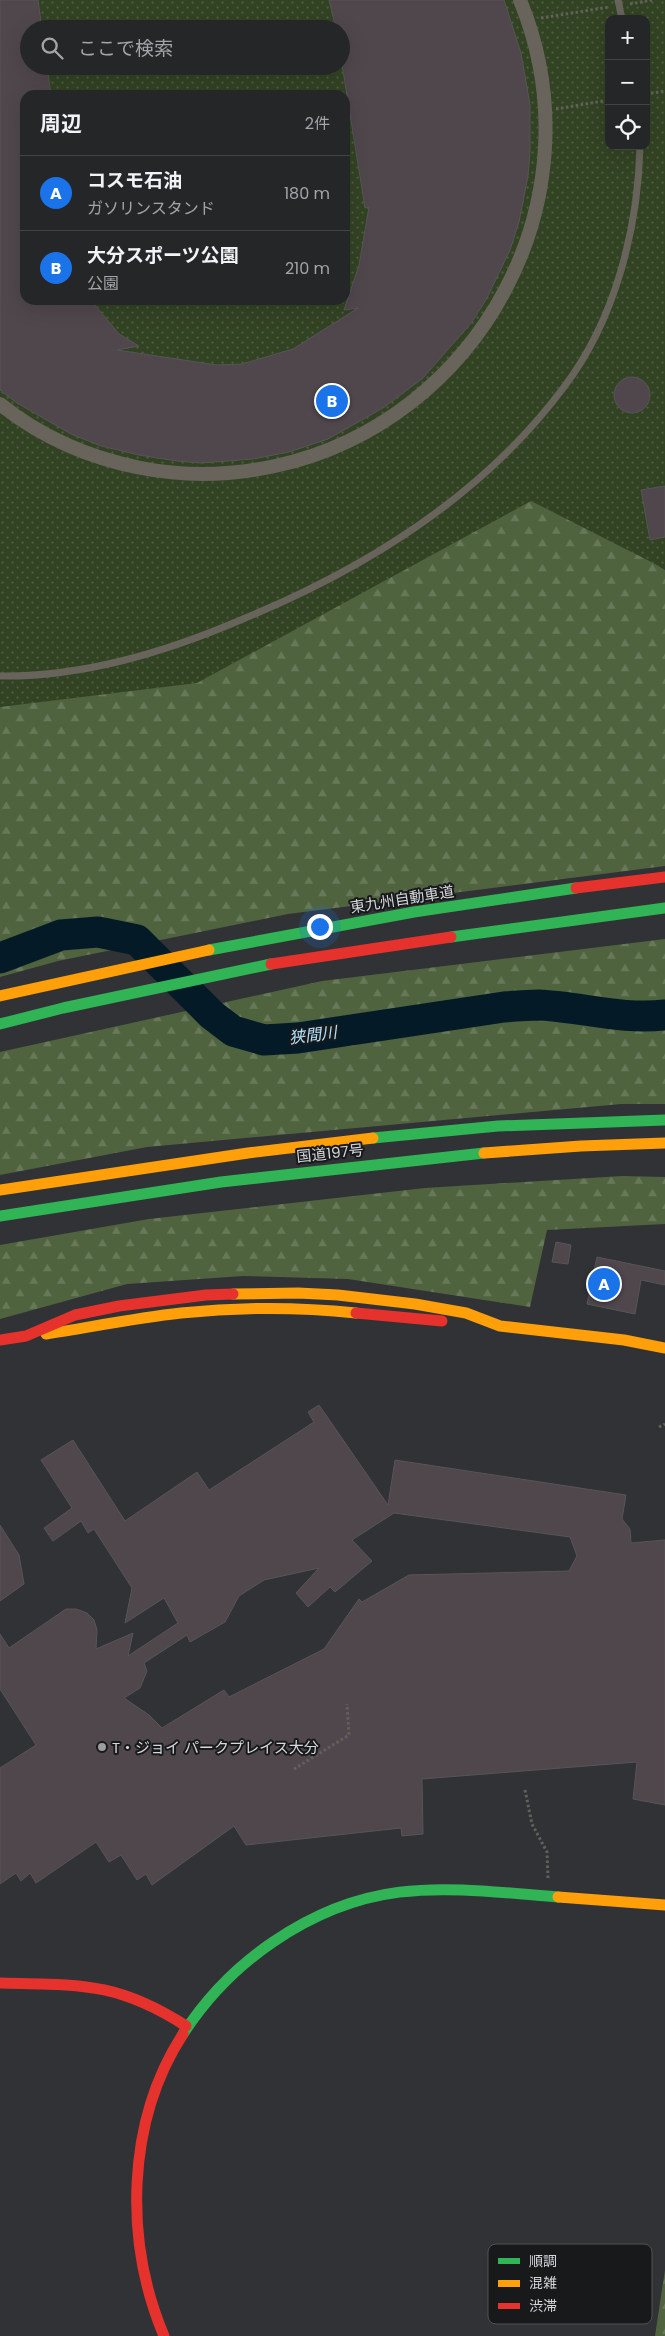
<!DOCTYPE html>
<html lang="ja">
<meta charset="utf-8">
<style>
:root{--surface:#252628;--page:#2d2e30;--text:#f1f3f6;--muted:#a3a5a8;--line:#424345;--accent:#1a73e8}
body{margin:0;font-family:Poppins,"Noto Sans JP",sans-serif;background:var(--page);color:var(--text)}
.controls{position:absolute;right:15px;top:15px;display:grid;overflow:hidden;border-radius:10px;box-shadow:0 5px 20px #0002}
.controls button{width:45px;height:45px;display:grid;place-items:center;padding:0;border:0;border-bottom:1px solid var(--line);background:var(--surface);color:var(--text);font:25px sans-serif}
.you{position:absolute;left:319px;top:926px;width:18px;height:18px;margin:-12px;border:4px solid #fff;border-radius:50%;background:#1a73e8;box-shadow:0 0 0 8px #1a73e833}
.badge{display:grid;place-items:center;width:32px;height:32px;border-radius:50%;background:var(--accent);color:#fff;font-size:16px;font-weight:700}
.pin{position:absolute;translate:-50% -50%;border:2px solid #fff;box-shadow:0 1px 5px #0006}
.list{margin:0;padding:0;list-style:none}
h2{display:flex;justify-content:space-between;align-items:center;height:65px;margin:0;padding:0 20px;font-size:21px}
h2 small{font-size:16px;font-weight:400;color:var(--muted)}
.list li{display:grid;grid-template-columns:32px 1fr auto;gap:15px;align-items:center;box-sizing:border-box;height:75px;padding:0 20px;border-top:1px solid var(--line)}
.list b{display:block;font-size:19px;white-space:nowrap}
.list p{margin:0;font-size:16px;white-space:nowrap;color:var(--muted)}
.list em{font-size:16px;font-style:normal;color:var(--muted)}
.icon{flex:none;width:28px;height:28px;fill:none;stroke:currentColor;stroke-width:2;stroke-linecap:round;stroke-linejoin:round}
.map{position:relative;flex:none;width:665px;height:2336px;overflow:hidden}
.search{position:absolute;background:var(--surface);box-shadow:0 5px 20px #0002;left:20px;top:20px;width:330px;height:55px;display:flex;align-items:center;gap:12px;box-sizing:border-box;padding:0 18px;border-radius:28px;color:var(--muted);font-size:19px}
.panel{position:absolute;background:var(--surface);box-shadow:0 5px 20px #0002;left:20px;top:90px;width:330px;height:215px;border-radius:15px}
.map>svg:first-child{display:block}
.forest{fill:url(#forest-firs)}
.park{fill:url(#park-dots);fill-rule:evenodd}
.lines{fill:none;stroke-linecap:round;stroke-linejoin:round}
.river{stroke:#041b27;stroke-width:31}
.building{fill:#50474d;stroke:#565557;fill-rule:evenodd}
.path{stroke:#63605a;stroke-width:3;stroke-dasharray:2.5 2.5;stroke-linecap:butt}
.lane{stroke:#68645b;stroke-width:7}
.street{stroke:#68645b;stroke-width:14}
.fast{stroke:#30b455;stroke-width:11}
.slow{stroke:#ff9f0a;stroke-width:11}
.jam{stroke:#e5322d;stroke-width:11}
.poi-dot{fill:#9c9da1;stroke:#18191b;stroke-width:2}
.labels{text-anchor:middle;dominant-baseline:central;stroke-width:4;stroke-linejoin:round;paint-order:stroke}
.street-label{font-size:15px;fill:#d6d7db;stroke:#18191b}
.poi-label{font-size:15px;fill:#d6d7db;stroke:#18191b;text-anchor:start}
.water-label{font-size:16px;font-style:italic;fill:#b3e2fb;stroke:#18191b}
.key{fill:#18191b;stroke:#515255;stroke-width:1}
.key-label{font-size:14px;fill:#d6d7db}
</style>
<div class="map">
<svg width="665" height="2336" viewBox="0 0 665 2336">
<defs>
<pattern id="forest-firs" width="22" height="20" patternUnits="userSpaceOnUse" patternTransform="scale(1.25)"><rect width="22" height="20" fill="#50633f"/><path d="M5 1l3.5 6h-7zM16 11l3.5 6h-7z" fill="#68795a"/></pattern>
<pattern id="park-dots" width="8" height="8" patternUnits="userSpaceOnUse" patternTransform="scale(1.25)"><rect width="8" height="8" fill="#324323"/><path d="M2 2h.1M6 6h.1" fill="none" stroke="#4f5d42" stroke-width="1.8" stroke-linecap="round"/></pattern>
</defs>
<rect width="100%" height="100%" fill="#313235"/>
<!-- forest -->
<g class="forest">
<polygon points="525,480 665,570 665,866 288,914 58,961 0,977 0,695"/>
<polygon points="665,939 665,1104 621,1104 147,1147 0,1175 0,1052 322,981"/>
<polygon points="622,1176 665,1177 665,1224 547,1230 530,1307 348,1279 243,1276 127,1284 0,1319 0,1245 149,1219 425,1188"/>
<polygon points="665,2270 665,2336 655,2336"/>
</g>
<!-- park -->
<path class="park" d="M0,0h665v569l-134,-68 -334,182 -197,24zM609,19h37v127h-37zM29,29h312v37h-312zM25,95h320v205h-320z"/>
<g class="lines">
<!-- river -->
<path class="river" d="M0,958l61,-23 37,-3 39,8 75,75 21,16 31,9 34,-2 206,-31c12,-1 23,-2 35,-2 43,2 83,15 126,10"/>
</g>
<!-- building -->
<g class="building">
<polygon points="0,0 38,0 42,29 29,29 29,66 47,66 51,95 25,95 25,300 91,300 119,334 139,346 117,350 217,365 242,364 293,349 358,308 344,310 359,265 369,207 365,208 341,58 341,29 336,29 329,0 504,0 521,53 530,105 530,151 528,176 519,222 510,250 487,298 472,322 423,378 383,408 328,439 289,452 253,459 201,463 177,461 139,455 101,446 71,434 17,403 0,390"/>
<circle cx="632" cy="395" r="18"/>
<polygon points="665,486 665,537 650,540 641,490"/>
<polygon points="556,1242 571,1245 568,1264 552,1262"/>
<polygon points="597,1257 665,1271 665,1285 641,1280 635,1314 587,1304"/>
<path d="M319,1405l69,100 7,-45 231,35 -4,24 8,10 1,14 34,-3v265l-32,-6 4,-37 -215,17 1,55 -21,2 -1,-8 -155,17 -12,-19 -82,59 -6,-11 -9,6 -16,-25 -12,7 -13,-20 -60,41 -6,-10 -9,8 -5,-8 -16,11v-116l36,-23 -36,-56v-55l9,14 57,-39h10l11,4 7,7 3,10 -1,19 37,-16 -5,23 50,-33 -14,-25 -39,25 7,-35 -38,-59 -6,4 -7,-12 -28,20 -9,-13 28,-20 -31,-48 32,-20 52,81 72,-49 12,18 105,-68 -6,-10zM394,1513l176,24 7,19 -8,15 -160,4 -47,27 -3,-3 -35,50 -95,48 -5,-7 -62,38 -13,-13 -25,-17 16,-10 7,-17 -3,-8 43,-28 3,7 35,-20 14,-26 25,-16 55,-12 -23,25 12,14 22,-20 5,5 37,-31 -20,-21z"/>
<polygon points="0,1525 19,1555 24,1584 0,1601"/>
</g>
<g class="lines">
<!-- path -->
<g class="path">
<polyline points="630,4 652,0"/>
<polyline points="541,18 609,7"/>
<polyline points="646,94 665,91"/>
<polyline points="556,109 609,100"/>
<polyline points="659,1427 665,1424"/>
<polyline points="294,1769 349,1735 347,1704"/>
<polyline points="525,1790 532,1824 547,1852 548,1878"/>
</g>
<!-- lane -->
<g class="lane">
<polyline points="618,0 622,19"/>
<path d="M0,676c84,1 166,-24 243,-57 124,-51 240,-123 321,-232 51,-67 74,-158 76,-241"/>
</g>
<!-- street -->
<path class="street" d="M0,404c41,33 90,54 141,64 46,9 88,8 134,-2 206,-45 326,-269 245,-466"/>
<!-- fast -->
<g class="fast">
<polyline points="451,937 665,908"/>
<polyline points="209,950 414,912 576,888"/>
<polyline points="0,1024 63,1008 271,964"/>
<polyline points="373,1138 498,1126 665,1120"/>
<polyline points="0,1216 221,1182 484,1153"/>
<path d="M183,2034c24,-37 53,-67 90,-92 98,-67 173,-54 285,-45"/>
</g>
<!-- slow -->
<g class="slow">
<polyline points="0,996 209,950"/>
<polyline points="484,1153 581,1146 665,1143"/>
<polyline points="0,1190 248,1153 373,1138"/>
<polyline points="233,1294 298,1293 338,1295 415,1304 466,1313 500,1326 624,1340 665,1348"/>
<path d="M46,1334c45,-7 90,-16 135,-21 58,-6 117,-6 175,0"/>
<polyline points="558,1897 665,1905"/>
</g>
<!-- jam -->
<g class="jam">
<polyline points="576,888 665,877"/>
<polyline points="271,964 451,937"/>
<polyline points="356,1313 442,1321"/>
<polyline points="0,1340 26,1336 75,1315 119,1306 206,1295 233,1294"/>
<path d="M0,1983c78,2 116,-2 186,43"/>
<path d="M164,2336c-40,-95 -38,-214 19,-302"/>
</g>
</g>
<!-- markers -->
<circle class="poi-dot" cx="102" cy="1747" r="5"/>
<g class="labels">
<!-- street labels -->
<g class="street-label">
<text transform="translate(402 899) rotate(-9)">東九州自動車道</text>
<text transform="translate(330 1153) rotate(-6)">国道197号</text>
</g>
<!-- poi labels -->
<g class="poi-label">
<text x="112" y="1747">T・ジョイ パークプレイス大分</text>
</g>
<!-- water labels -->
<g class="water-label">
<text transform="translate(313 1035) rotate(-7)">狭間川</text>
</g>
</g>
<!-- legend -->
<rect x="488" y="2244" width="164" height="80" rx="8" class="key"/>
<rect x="498" y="2258" width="22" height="6" fill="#30b455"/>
<rect x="498" y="2280" width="22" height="7" fill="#ff9f0a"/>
<rect x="498" y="2303" width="22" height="6" fill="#e5322d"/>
<g class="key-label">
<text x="529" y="2266">順調</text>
<text x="529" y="2288">混雑</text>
<text x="529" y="2311">渋滞</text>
</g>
</svg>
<div class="controls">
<button>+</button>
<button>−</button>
<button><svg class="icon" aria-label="locate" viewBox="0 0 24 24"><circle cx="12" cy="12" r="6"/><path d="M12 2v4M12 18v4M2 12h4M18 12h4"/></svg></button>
</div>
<div class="you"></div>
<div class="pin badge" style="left:604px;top:1284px">A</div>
<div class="pin badge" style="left:332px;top:401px">B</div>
<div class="search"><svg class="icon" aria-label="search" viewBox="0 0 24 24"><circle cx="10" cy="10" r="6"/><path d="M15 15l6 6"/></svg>ここで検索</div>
<section class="panel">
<h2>周辺<small>2件</small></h2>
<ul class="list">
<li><span class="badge">A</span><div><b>コスモ石油</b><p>ガソリンスタンド</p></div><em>180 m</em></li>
<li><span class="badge">B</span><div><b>大分スポーツ公園</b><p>公園</p></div><em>210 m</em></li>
</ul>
</section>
</div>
